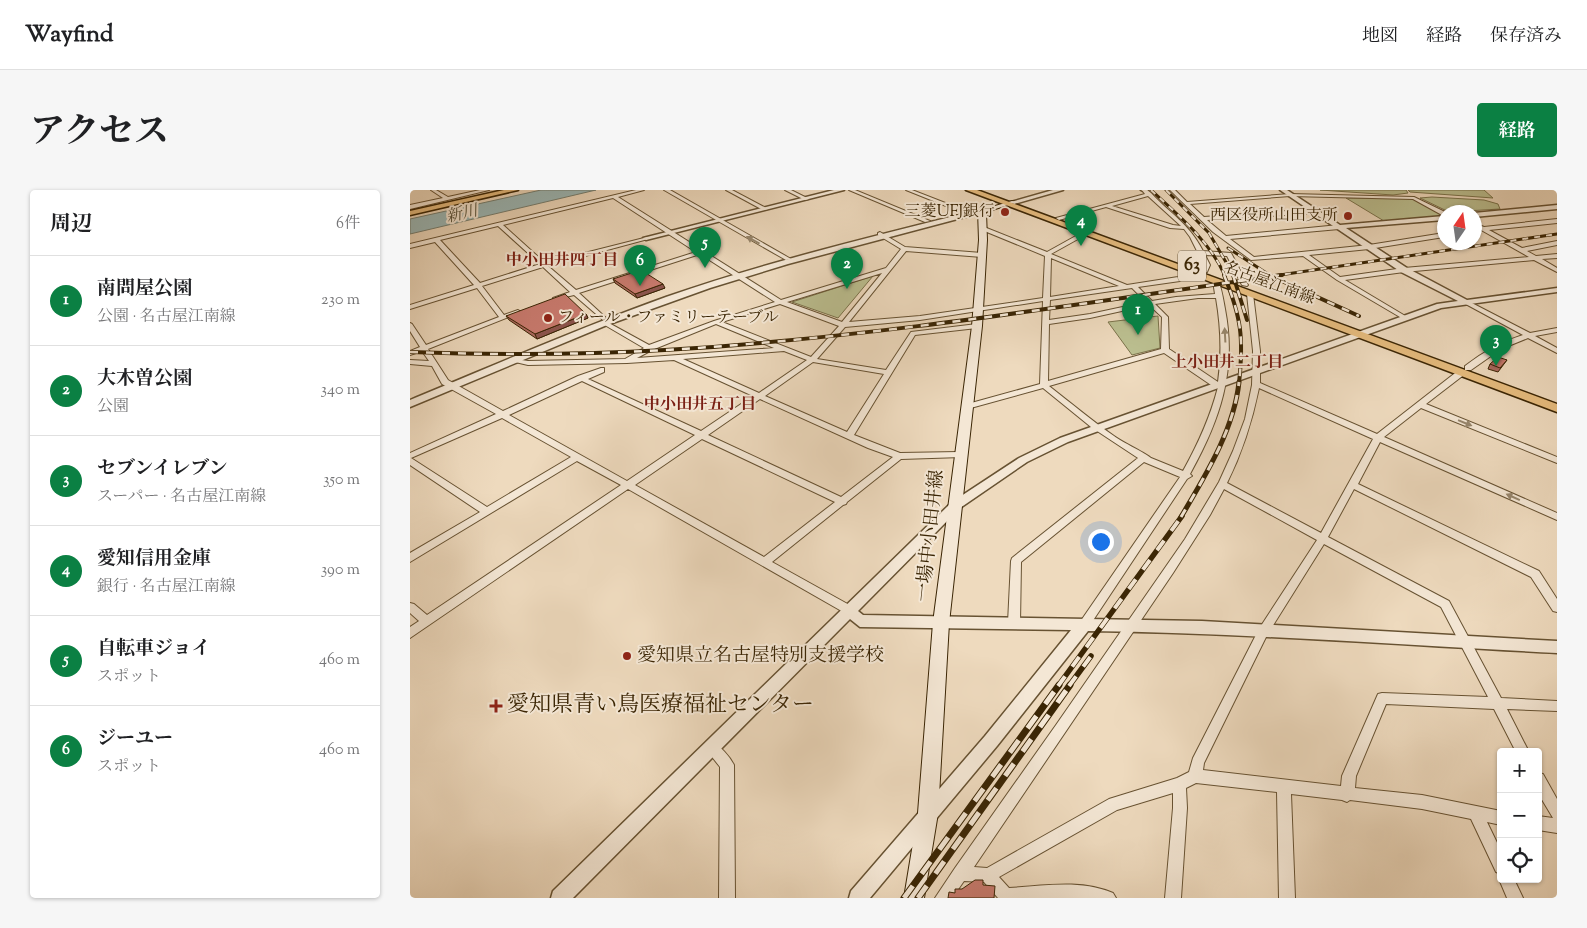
<!DOCTYPE html>
<html lang="ja">
<meta charset="utf-8">
<style>
:root{--surface:#fff;--page:#f6f6f6;--text:#202124;--muted:#757577;--line:#e0e0e0;--accent:#0b8043}
body{margin:0;font-family:"Sorts Mill Goudy","Noto Serif JP",serif;background:var(--page);color:var(--text)}
.controls{position:absolute;right:15px;bottom:15px;display:grid;overflow:hidden;border-radius:5px;box-shadow:0 1px 4px #0004}
.controls button{width:45px;height:45px;display:grid;place-items:center;padding:0;border:0;border-bottom:1px solid var(--line);background:var(--surface);color:var(--text);font:25px sans-serif}
.compass{position:absolute;left:1027px;top:15px;width:45px;height:45px;border-radius:50%;background:var(--surface);box-shadow:0 1px 4px #0004;rotate:13deg}
.you{position:absolute;left:690px;top:351px;width:18px;height:18px;margin:-12px;border:4px solid #fff;border-radius:50%;background:#1a73e8;box-shadow:0 0 0 8px #1a73e833}
.badge{display:grid;place-items:center;width:32px;height:32px;border-radius:50%;background:var(--accent);color:#fff;font-size:16px;font-weight:700}
.pin{position:absolute;translate:-50% -41px;filter:drop-shadow(0 1px 2px #0008)}
.pin::after{content:'';position:absolute;top:26px;width:18px;height:15px;background:inherit;clip-path:polygon(0 0,100% 0,50% 100%)}
.list{margin:0;padding:0;list-style:none}
h2{display:flex;justify-content:space-between;align-items:center;height:65px;margin:0;padding:0 20px;font-size:21px}
h2 small{font-size:16px;font-weight:400;color:var(--muted)}
.list li{display:grid;grid-template-columns:32px 1fr auto;gap:15px;align-items:center;box-sizing:border-box;height:90px;padding:0 20px;border-top:1px solid var(--line)}
.list b{display:block;font-size:19px;white-space:nowrap}
.list p{margin:0;font-size:16px;white-space:nowrap;color:var(--muted)}
.list em{font-size:16px;font-style:normal;color:var(--muted)}
.icon{flex:none;width:28px;height:28px;fill:none;stroke:currentColor;stroke-width:2;stroke-linecap:round;stroke-linejoin:round}
.map{position:relative;flex:none;width:1147px;height:708px;overflow:hidden;border-radius:5px}
header{display:flex;align-items:center;gap:30px;box-sizing:border-box;height:70px;padding:0 25px;background:var(--surface);border-bottom:1px solid var(--line)}
header strong{font-size:24px}
nav{display:flex;gap:28px;margin-inline-start:auto;font-size:18px}
.intro{display:flex;align-items:center;justify-content:space-between;box-sizing:border-box;height:120px;padding:0 30px}
h1{margin:0;font-size:35px}
.button{padding:12px 22px;border-radius:5px;background:var(--accent);color:#fff;font-size:18px;font-weight:700}
main{display:flex;gap:30px;padding:0 30px}
aside{flex:1;background:var(--surface);border-radius:5px;box-shadow:0 1px 4px #0004}
.map>svg:first-child{display:block}
.green{fill:#bbbf90;stroke:#7a724a}
.water{fill:#9bb9b9;stroke:#747e71}
.lines{fill:none;stroke-linecap:round;stroke-linejoin:round}
.minor-casing{stroke:#675232;stroke-width:2}
.tertiary-casing{stroke:#675232;stroke-width:3}
.secondary-casing{stroke:#3a2504;stroke-width:2}
.primary-casing{stroke:#3a2504;stroke-width:3}
.minor{fill:#f4e7d5;fill-rule:evenodd}
.tertiary{fill:#f4e7d5;fill-rule:evenodd}
.secondary{fill:#f4e7d5;fill-rule:evenodd}
.primary{fill:#e7bd7f;fill-rule:evenodd}
.rail-far4-casing{stroke:#3a2504;stroke-width:3}
.rail-far3-casing{stroke:#3a2504;stroke-width:4}
.rail-far2-casing{stroke:#3a2504;stroke-width:5}
.rail-far1-casing{stroke:#3a2504;stroke-width:5.5}
.rail-casing{stroke:#3a2504;stroke-width:7}
.rail-far4{stroke:#f4e7d5;stroke-width:2;stroke-dasharray:6;stroke-linecap:butt}
.rail-far3{stroke:#f4e7d5;stroke-width:2.5;stroke-dasharray:8;stroke-linecap:butt}
.rail-far2{stroke:#f4e7d5;stroke-width:3;stroke-dasharray:9;stroke-linecap:butt}
.rail-far1{stroke:#f4e7d5;stroke-width:4;stroke-dasharray:12;stroke-linecap:butt}
.rail{stroke:#f4e7d5;stroke-width:5;stroke-dasharray:15;stroke-linecap:butt}
.wall{fill:#ac695f;stroke:#3a2504}
.shaded-wall{fill:#8c554d;stroke:#3a2504}
.building{fill:#c87a6e;stroke:#3a2504}
.oneway{fill:#97866c}
.poi-dot{fill:#8f2418;stroke:#f4e7d5;stroke-width:2}
.labels{text-anchor:middle;dominant-baseline:central;stroke-width:4;stroke-linejoin:round;paint-order:stroke}
.far-poi-label{font-size:16px;fill:#3a2504;stroke:#f4e7d5;text-anchor:end}
.far-water-label{font-size:16px;font-style:italic;fill:#57513a;stroke:#f4e7d5}
.far-neighbourhood-label{font-size:16px;font-weight:bold;fill:#7a1f14;stroke:#f4e7d5}
.far-street-label{font-size:16px;fill:#3a2504;stroke:#f4e7d5}
.shield{fill:#f4e7d5;stroke:#725f43;stroke-width:1}
.shield-label{font-size:18px;font-weight:bold;fill:#3a2504}
.street-label{font-size:19px;fill:#3a2504;stroke:#f4e7d5}
.poi-label{font-size:19px;fill:#3a2504;stroke:#f4e7d5;text-anchor:start}
.near-poi-label{font-size:22px;fill:#3a2504;stroke:#f4e7d5;text-anchor:start}
</style>
<header>
<strong>Wayfind</strong>
<nav><a>地図</a><a>経路</a><a>保存済み</a></nav>
</header>
<div class="intro"><h1>アクセス</h1><a class="button">経路</a></div>
<main>
<aside>
<h2>周辺<small>6件</small></h2>
<ul class="list">
<li><span class="badge">1</span><div><b>南問屋公園</b><p>公園 · 名古屋江南線</p></div><em>230 m</em></li>
<li><span class="badge">2</span><div><b>大木曽公園</b><p>公園</p></div><em>340 m</em></li>
<li><span class="badge">3</span><div><b>セブンイレブン</b><p>スーパー · 名古屋江南線</p></div><em>350 m</em></li>
<li><span class="badge">4</span><div><b>愛知信用金庫</b><p>銀行 · 名古屋江南線</p></div><em>390 m</em></li>
<li><span class="badge">5</span><div><b>自転車ジョイ</b><p>スポット</p></div><em>460 m</em></li>
<li><span class="badge">6</span><div><b>ジーユー</b><p>スポット</p></div><em>460 m</em></li>
</ul>
</aside>
<div class="map">
<svg width="1147" height="708" viewBox="0 0 1147 708">
<rect width="100%" height="100%" fill="#eedabe"/>
<filter id="stains"><feTurbulence type="fractalNoise" baseFrequency=".004" numOctaves="4"/><feColorMatrix values="0 0 0 0 .2 0 0 0 0 .09 0 0 0 0 .02 0 0 0 .5 -.17"/></filter>
<radialGradient id="worn" r=".72"><stop offset=".6" stop-color="#630" stop-opacity="0"/><stop offset="1" stop-color="#630" stop-opacity=".3"/></radialGradient>
<!-- green -->
<g class="green">
<polygon points="910,0 996,0 998,3 983,5"/>
<polygon points="998,0 1074,0 1083,8 1000,2"/>
<polygon points="1022,7 1074,10 1088,14 1090,19 1039,22 1010,8"/>
<polygon points="936,8 1001,8 1034,26 974,31"/>
<polygon points="463,86 428,128 382,112"/>
<polygon points="748,126 750,158 722,165 698,132"/>
</g>
<!-- water -->
<polygon class="water" points="131,0 186,0 0,44 0,29"/>
<g class="lines">
<!-- minor casing -->
<g class="minor-casing">
<g id="minor">
<polygon points="21,0 26,0 38,7 70,0 79,0 0,19 0,15 33,8"/>
<path d="M226,0h8l-26,7 163,103 105,-32 15,-19 -23,-14v-2l2,-1 25,15 77,6 3,2 -3,2 -76,-6 -57,71 71,-6 123,-18 2,-42 -63,-26 -1,-1 3,-2 63,25 36,-20h4v2l-36,20 76,31 51,-8 14,-6 3,2 -15,8 -42,6 14,14 24,-4 39,-3 -2,-13 5,-1c4,10 5,18 7,29 12,62 -5,111 -35,165l2,2 -5,3 -99,149 -4,1 -4,-1 -2,-3 102,-148 -36,-15 -123,100 -1,61 -2,3 -4,1 -4,-1 -2,-3 3,-62 1,-3 126,-100 -47,-31 -48,-39 -76,21 -4,-2 1,-2 76,-21 3,-83 -123,19 -75,7 -28,32 69,11 25,-38 66,-8 3,2 -3,2 -62,7 -61,100 46,18 59,-1 3,1 1,2 -1,2 -61,2 -54,43 -1,2 -3,1 -71,57 81,45 1,3 -1,3 -4,1 -4,-1 -217,-124 -218,149v-11l9,-6 -9,-8v-10l4,1 13,11 194,-130 -44,-24 -167,101v-9l70,-41 -70,-47v-12l86,-39 -54,-30 -10,-18 -22,-2v-4l19,1 -7,-10 -12,4v-4l10,-4 -10,-16v-8l2,1 14,21 73,-28 -22,-29 -67,21v-4l64,-20 -39,-43 -25,6v-4zM203,8l83,54 -120,38 -28,-24 100,-27v-2l-103,26 -42,-38zM88,36l42,38 -60,19 -40,-43zM290,64l75,48 -61,19 -65,24 -42,-23h-4v2l41,24 -19,11 -97,2 -13,-2 -4,2 17,4 99,-2 47,-3 79,36 -52,35 -113,-52 16,-7v-4h-3l-23,8 -75,35 -55,-31 -20,-31 93,-37 -3,-2 -14,5 -22,-29 61,-19 27,25 -17,6v2l21,-5 29,25 3,-2 -1,-1 -26,-24zM641,68l68,28 -69,11zM472,83l-40,49 -55,-20zM722,98l14,14 -56,12 -41,6 1,-20zM788,108h18c5,29 6,56 2,84l-49,-33 -1,-32 -13,-13zM370,114l59,22 -28,31 -89,-35zM739,115l13,12 -1,32 -113,32 1,-57 41,-6zM306,134l58,24 -137,10 15,-8zM374,161l23,9 -48,33 -76,-34zM754,163l50,34h4c-8,31 -20,57 -35,84l-32,-13c-4,-4 -29,-16 -37,-22 -22,-15 -43,-33 -65,-50zM403,172l71,12 -37,58 -82,-36zM172,191l113,54 -68,46 -118,-66zM350,209l108,49 25,9 -52,40 -133,-62zM92,228l69,39 -84,50 -76,-49zM292,249l133,63 -71,55 -129,-72z"/>
<polygon points="254,0 260,0 381,69 376,70"/>
<polygon points="316,0 322,0 358,19 353,20"/>
<polygon points="375,0 381,0 399,9 395,10"/>
<polygon points="439,0 445,0 520,31 515,32"/>
<polygon points="496,0 502,0 556,21 551,22"/>
<path d="M732,0h5l4,3c20,22 37,29 52,58l28,2 17,32 -1,1 -5,-1 -15,-29 -22,-1 5,10 -3,7h-4l1,-7 -14,-28 -6,-8 -14,-1 -64,-21 -47,13 -3,-2 89,-24zM738,6l33,30 -8,-1 -61,-19z"/>
<polygon points="760,0 765,0 777,12 880,4 1004,7 1035,22 1034,25 1032,25 1003,9 880,6 780,14 794,27 905,19 908,21 905,23 797,30 816,46 929,35 932,37 929,39 820,49 844,67 959,55 1034,43 1034,47 959,59 899,65 930,87 994,78 1119,67 1064,36 1064,33 1074,37 1147,29 1147,33 1079,40 1112,58 1147,51 1147,55 1117,61 1126,66 1147,64 1147,68 1132,69 1147,78 1147,82 1124,70 994,82 935,90 997,127 997,129 995,130 927,90 893,66 841,70 803,42"/>
<path d="M840,102l3,2 7,57v32l117,51 82,-64h6v4l-39,30 131,53v6l-136,-55 -37,29 173,76v7l-177,-78 -22,42 181,87 18,28v13l-4,-1 -22,-34 -177,-88 -26,48 121,64 52,97 56,3v10l-50,-2 22,43h-13l-22,-43 -108,-5 -30,72 -1,12 67,7 79,16v14l-14,-3 14,29v28h13l9,19h-16l-8,-19 2,-5 -5,-2 -25,-53 -49,-10 -72,-9 -3,2 -5,-2 -51,-6 4,104h-16l-2,-106 -81,-9 -10,5 1,20 -6,90h-16l8,-90v-15l-56,17 -118,67 10,11c35,-2 71,-9 104,5l3,5h-118l-14,-16 -20,-1 -12,17h-17l20,-30 101,-143 129,-186 34,-57 14,-31 12,-32 7,-34 1,-34 -6,-57zM849,198l114,51 -52,94 -94,-50c15,-30 25,-61 32,-95zM814,299l93,51 -58,89 -66,129 -4,14 -12,6 -68,21 -122,69 -13,-1 199,-294 37,-58zM914,354l117,63 47,90 -106,-4 -4,1 -36,82 -1,10 -138,-16 1,-7 63,-128z"/>
<path d="M1052,110h4l64,33 27,-5v4l-22,4 22,12v5l-29,-15 -27,11 -30,21h-6v-4c18,-14 36,-24 58,-31l-61,-33z"/>
<path d="M301,552c9,3 19,15 23,23l1,133h-16l1,-131 -15,-19 1,-4z"/>
<polygon points="1128,583 1133,584 1147,609 1147,643 1128,640 1128,626 1143,628 1128,603"/>
</g>
</g>
<!-- tertiary casing -->
<g class="tertiary-casing">
<g id="tertiary">
<polygon points="424,0 434,0 236,50 233,48"/>
<polygon points="643,0 653,0 604,14 601,12"/>
<polygon points="731,0 738,0 735,2"/>
<path d="M870,0h7l53,35 104,-9v4l-98,8 61,40 60,32 90,-12v4l-116,16 -373,134 -41,20 -67,46 -102,103 5,4 339,6 355,20v12c-156,-8 -313,-20 -469,-22l-91,115 -127,152h-21l2,-7 134,-155 86,-106 -211,-3 -10,-8 -277,279h-22l2,-7 399,-389 67,-44 41,-20 377,-134 21,-3 -57,-29z"/>
<polygon points="1147,15 1147,19 1064,27 1064,23"/>
<path d="M572,19l2,3 -196,52 -78,24 -103,37 -197,82v-7c85,-35 169,-72 256,-103 103,-36 210,-61 316,-88z"/>
</g>
</g>
<!-- secondary casing -->
<g class="secondary-casing">
<polygon id="secondary" points="602,11 607,12 576,22 577,50 572,136 539,433 528,623 514,708 494,708 508,623 523,433 562,136 569,50 568,21"/>
</g>
<!-- primary casing -->
<g class="primary-casing">
<g id="primary">
<polygon points="94,0 108,0 0,25 0,21"/>
<polygon points="556,0 567,0 1147,214 1147,222"/>
</g>
</g>
<!-- minor -->
<use href="#minor" class="minor"/>
<!-- tertiary -->
<use href="#tertiary" class="tertiary"/>
<!-- secondary -->
<use href="#secondary" class="secondary"/>
<!-- primary -->
<use href="#primary" class="primary"/>
<!-- rail-far4 casing -->
<g class="rail-far4-casing">
<g id="rail-far4">
<path d="M741,0c27,25 59,51 74,86"/>
<polyline points="756,0 799,43 824,86"/>
<polyline points="818,58 861,86"/>
<polyline points="863,86 1147,44"/>
</g>
</g>
<!-- rail-far3 casing -->
<g class="rail-far3-casing">
<g id="rail-far3">
<path d="M814,85c17,42 20,62 15,108"/>
<polyline points="823,85 837,130"/>
<polyline points="859,85 949,126"/>
<path d="M0,162c85,3 170,3 255,-2 207,-12 412,-46 617,-75"/>
</g>
</g>
<!-- rail-far2 casing -->
<g class="rail-far2-casing">
<path id="rail-far2" d="M771,327c24,-41 53,-87 58,-135"/>
</g>
<!-- rail-far1 casing -->
<g class="rail-far1-casing">
<g id="rail-far1">
<polyline points="648,496 772,326"/>
<polyline points="659,496 681,466"/>
</g>
</g>
<!-- rail casing -->
<g class="rail-casing">
<g id="rail">
<polyline points="494,708 649,495"/>
<polyline points="508,708 660,495"/>
</g>
</g>
<!-- rail-far4 -->
<use href="#rail-far4" class="rail-far4"/>
<!-- rail-far3 -->
<use href="#rail-far3" class="rail-far3"/>
<!-- rail-far2 -->
<use href="#rail-far2" class="rail-far2"/>
<!-- rail-far1 -->
<use href="#rail-far1" class="rail-far1"/>
<!-- rail -->
<use href="#rail" class="rail"/>
</g>
<!-- wall -->
<g class="wall">
<polygon points="203,89 255,98 227,108 205,93"/>
<polygon points="176,124 178,128 127,149 99,130 96,126"/>
<polygon points="1097,170 1088,182 1078,179 1080,174"/>
</g>
<!-- shaded-wall -->
<g class="shaded-wall">
<polygon points="253,94 255,98 227,108 225,104"/>
<polygon points="176,124 178,128 127,149 125,144"/>
</g>
<!-- building -->
<g class="building">
<polygon points="231,80 253,94 225,104 203,89"/>
<polygon points="155,104 176,124 125,144 96,126"/>
<polygon points="1088,167 1097,170 1090,178 1080,174"/>
<polygon points="565,690 573,690 573,695 585,696 584,708 538,708 539,702 545,703 545,699 552,699"/>
</g>
<!-- one-way arrows -->
<defs><path id="oneway-solid" d="M-6-.8H1V-3.2L6.5 0L1 3.2V.8H-6Z" transform="scale(1.25)"/></defs>
<g class="oneway">
<use href="#oneway-solid" transform="translate(343 50) rotate(-151)"/>
<use href="#oneway-solid" transform="translate(815 145) rotate(-93)"/>
<use href="#oneway-solid" transform="translate(1055 233) rotate(22)"/>
<use href="#oneway-solid" transform="translate(1103 307) rotate(-156)"/>
</g>
<!-- markers -->
<g class="poi-dot">
<circle cx="595" cy="22" r="5"/>
<circle cx="938" cy="26" r="5"/>
<circle cx="138" cy="128" r="5"/>
<circle cx="217" cy="466" r="5"/>
<path d="M83.5 508.5h5v5h5v5h-5v5h-5v-5h-5v-5h5z"/>
</g>
<g class="labels">
<!-- far-poi labels -->
<g class="far-poi-label">
<text x="585" y="22">三菱UFJ銀行</text>
<text x="928" y="26">西区役所山田支所</text>
<text x="148" y="128" text-anchor="start">フィール・ファミリーテーブル</text>
</g>
<!-- far-water labels -->
<g class="far-water-label">
<text transform="translate(52 25) rotate(-13)">新川</text>
</g>
<!-- far-neighbourhood labels -->
<g class="far-neighbourhood-label">
<text x="152" y="71">中小田井四丁目</text>
<text x="817" y="173">上小田井二丁目</text>
<text x="290" y="215">中小田井五丁目</text>
</g>
<!-- far-street labels -->
<g class="far-street-label">
<text transform="translate(859 94) rotate(20)">名古屋江南線</text>
</g>
<!-- shield labels -->
<rect class="shield" x="768" y="60.5" width="28" height="31" rx="4"/>
<g class="shield-label">
<text x="782" y="76">63</text>
</g>
<!-- street labels -->
<g class="street-label">
<text transform="translate(521 346) rotate(-84)">一場中小田井線</text>
</g>
<!-- poi labels -->
<g class="poi-label">
<text x="227" y="466">愛知県立名古屋特別支援学校</text>
</g>
<!-- near-poi labels -->
<g class="near-poi-label">
<text x="97" y="516">愛知県青い鳥医療福祉センター</text>
</g>
</g>
<rect width="100%" height="100%" filter="url(#stains)"/>
<rect width="100%" height="100%" fill="url(#worn)"/>
</svg>
<div class="controls">
<button>+</button>
<button>−</button>
<button><svg class="icon" aria-label="locate" viewBox="0 0 24 24"><circle cx="12" cy="12" r="6"/><path d="M12 2v4M12 18v4M2 12h4M18 12h4"/></svg></button>
</div>
<svg class="compass" viewBox="-18 -18 36 36"><path d="M0-13l5 13h-10z" fill="#e53935"/><path d="M0 13l5-13h-10z" fill="#757577"/></svg>
<div class="you"></div>
<div class="pin badge" style="left:728px;top:145px">1</div>
<div class="pin badge" style="left:437px;top:99px">2</div>
<div class="pin badge" style="left:1086px;top:176px">3</div>
<div class="pin badge" style="left:671px;top:56px">4</div>
<div class="pin badge" style="left:295px;top:78px">5</div>
<div class="pin badge" style="left:230px;top:96px">6</div>
</div>
</main>
